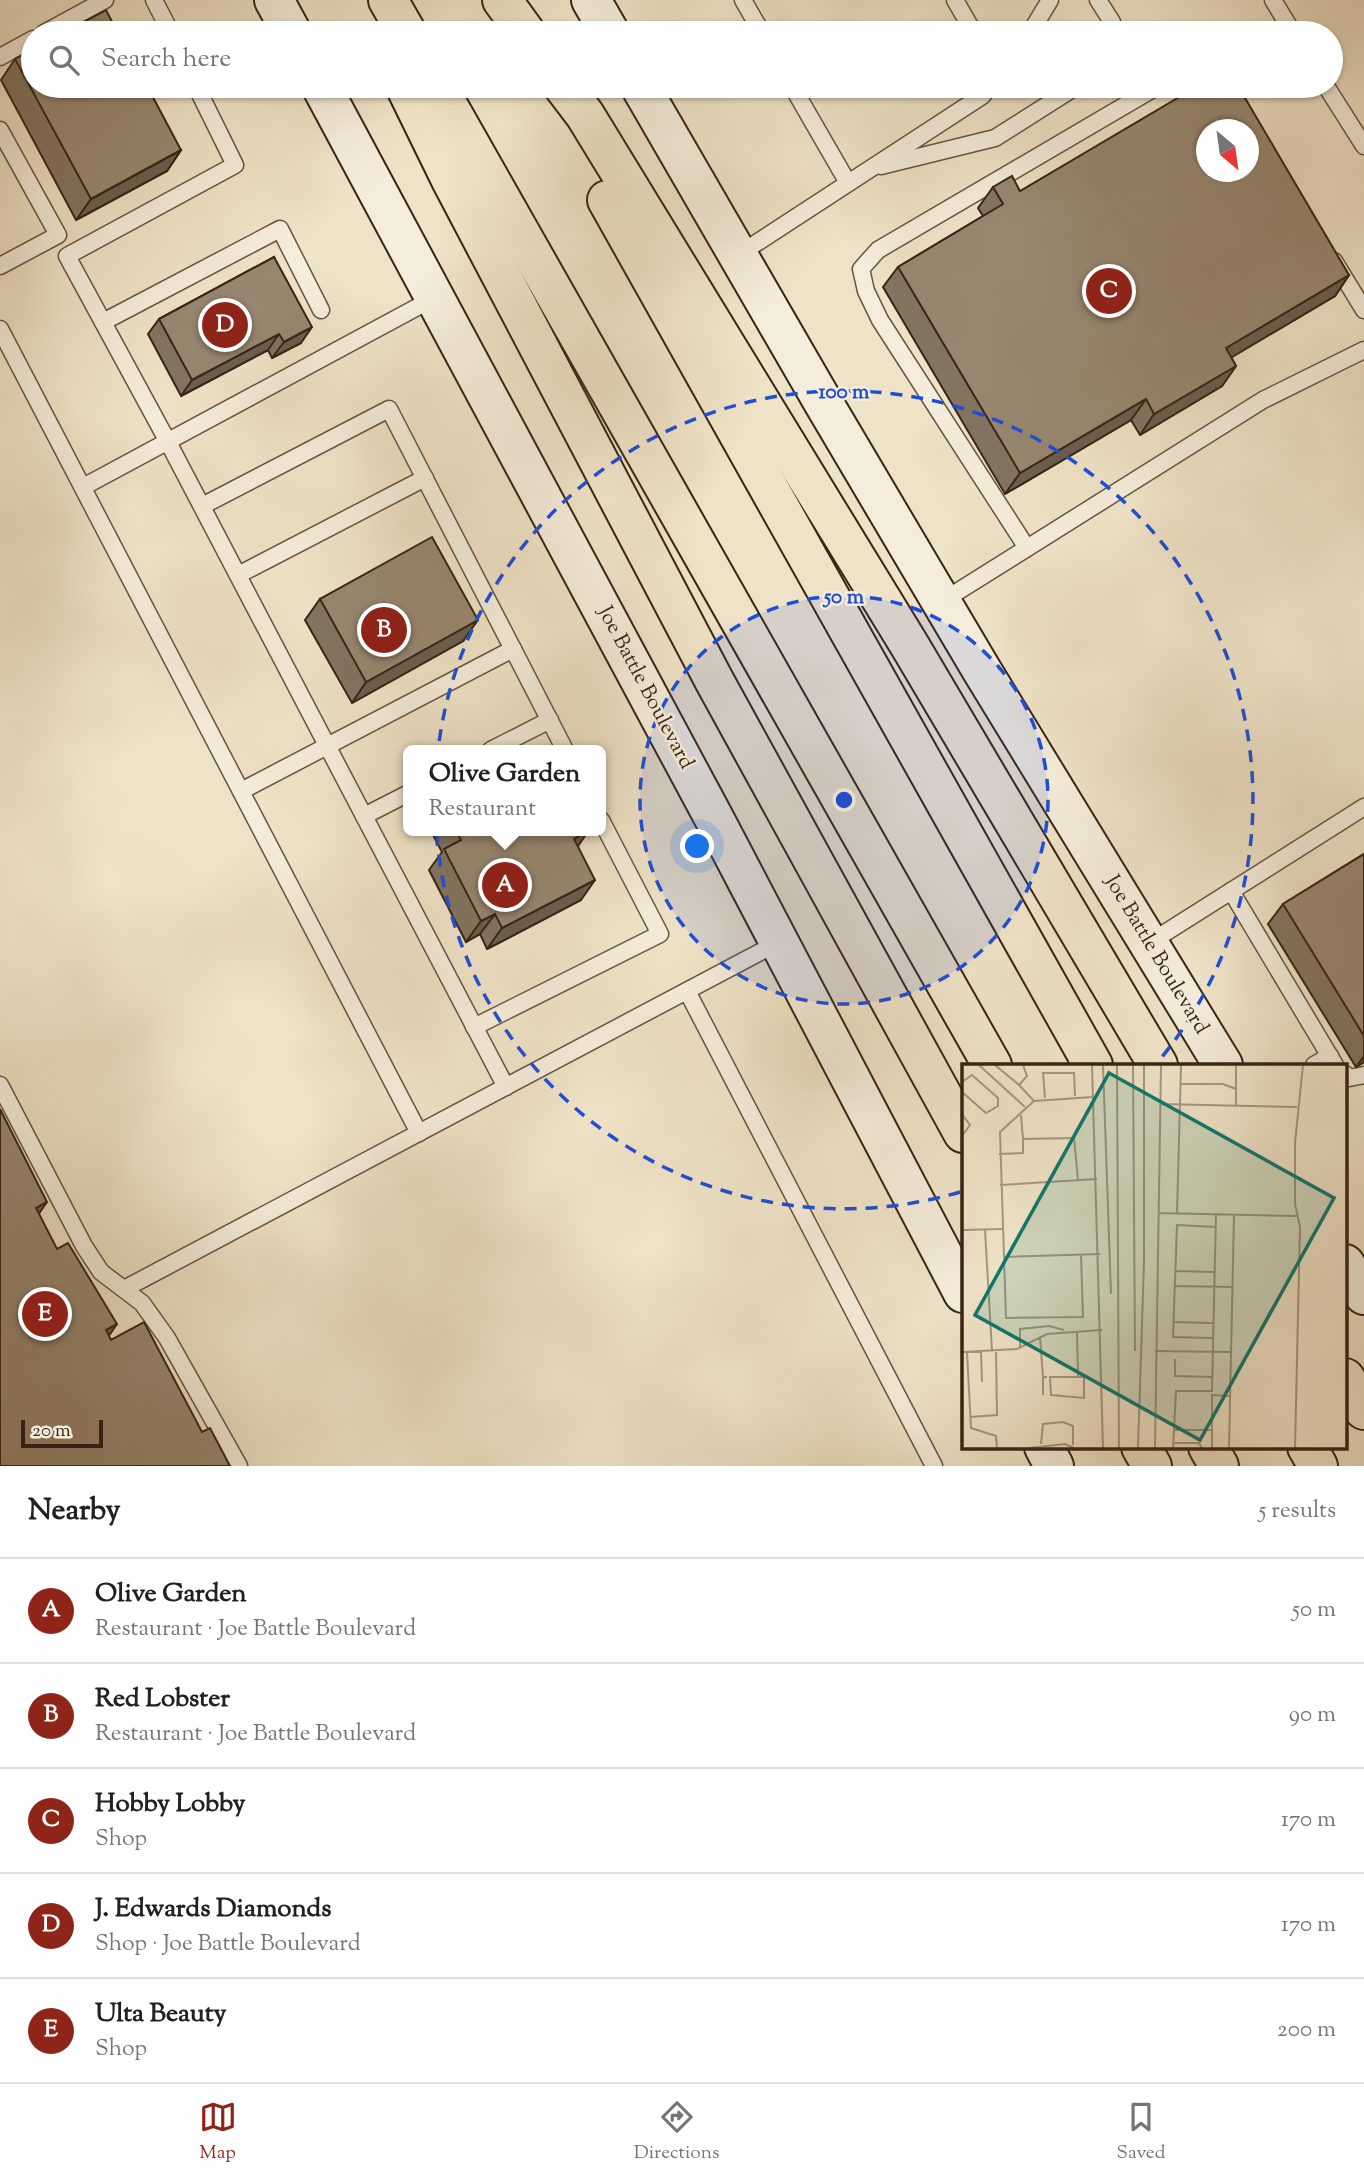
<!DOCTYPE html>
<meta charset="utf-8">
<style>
:root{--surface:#fff;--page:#f2f2f2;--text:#202124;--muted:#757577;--line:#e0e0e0;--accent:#8f2418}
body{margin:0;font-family:"Sorts Mill Goudy",serif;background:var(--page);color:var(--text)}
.compass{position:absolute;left:1196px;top:119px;width:63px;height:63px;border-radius:50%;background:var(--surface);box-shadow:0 2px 5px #0004;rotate:151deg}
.scale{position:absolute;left:21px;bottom:18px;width:82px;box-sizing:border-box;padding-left:7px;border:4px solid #372413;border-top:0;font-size:19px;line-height:24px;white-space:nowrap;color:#372413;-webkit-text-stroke:5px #f5eddb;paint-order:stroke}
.you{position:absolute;left:698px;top:847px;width:24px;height:24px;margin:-18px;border:5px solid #fff;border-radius:50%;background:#1a73e8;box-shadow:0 0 0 10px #1a73e833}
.badge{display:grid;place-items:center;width:46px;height:46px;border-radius:50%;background:var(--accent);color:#fff;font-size:23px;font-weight:700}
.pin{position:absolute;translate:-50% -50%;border:4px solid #fff;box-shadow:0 2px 7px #0006}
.popup{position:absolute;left:403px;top:745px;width:203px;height:91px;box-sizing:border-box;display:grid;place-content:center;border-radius:10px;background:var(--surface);filter:drop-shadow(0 2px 5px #0005);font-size:23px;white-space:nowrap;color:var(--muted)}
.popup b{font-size:26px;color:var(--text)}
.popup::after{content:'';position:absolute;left:50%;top:100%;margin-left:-14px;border:14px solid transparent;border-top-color:var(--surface)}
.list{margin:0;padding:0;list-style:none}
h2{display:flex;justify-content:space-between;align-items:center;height:91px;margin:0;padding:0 28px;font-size:30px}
h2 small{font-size:23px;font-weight:400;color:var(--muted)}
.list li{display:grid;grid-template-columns:46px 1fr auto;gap:21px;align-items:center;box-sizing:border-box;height:105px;padding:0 28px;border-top:2px solid var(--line)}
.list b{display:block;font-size:26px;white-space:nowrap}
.list p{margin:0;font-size:23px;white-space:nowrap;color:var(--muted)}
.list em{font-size:23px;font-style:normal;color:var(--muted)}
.icon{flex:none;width:38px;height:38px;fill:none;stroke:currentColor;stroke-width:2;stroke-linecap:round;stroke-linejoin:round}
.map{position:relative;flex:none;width:1364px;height:1466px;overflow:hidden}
.search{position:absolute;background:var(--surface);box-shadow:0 2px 5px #0004;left:21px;right:21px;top:21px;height:77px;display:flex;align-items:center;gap:18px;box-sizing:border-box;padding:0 24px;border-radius:38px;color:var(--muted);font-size:26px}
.sheet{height:616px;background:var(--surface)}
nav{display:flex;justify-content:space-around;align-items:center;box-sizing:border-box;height:98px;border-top:2px solid var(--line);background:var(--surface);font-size:19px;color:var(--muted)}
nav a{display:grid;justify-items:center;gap:4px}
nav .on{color:var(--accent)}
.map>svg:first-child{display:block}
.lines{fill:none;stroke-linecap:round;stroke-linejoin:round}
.service-casing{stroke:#655440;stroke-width:19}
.secondary-casing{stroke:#372413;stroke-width:42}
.motorway-casing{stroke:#372413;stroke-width:42}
.service{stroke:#f5eddb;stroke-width:16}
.secondary{stroke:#f5eddb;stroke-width:38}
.motorway{stroke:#efe3c7;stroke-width:38}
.wall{fill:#827461;stroke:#372413;stroke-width:2}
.shaded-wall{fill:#6a5e4f;stroke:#372413;stroke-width:2}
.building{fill:#978771;stroke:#372413;stroke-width:2;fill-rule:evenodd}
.ring{fill:none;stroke:#1d4ed8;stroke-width:3.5;stroke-dasharray:12 9}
.labels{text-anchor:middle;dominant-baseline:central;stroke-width:5;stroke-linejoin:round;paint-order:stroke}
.street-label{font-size:21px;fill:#372413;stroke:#f5eddb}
.inset-road{fill:none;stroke:#a5977f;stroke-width:2}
.view{fill:#0f766e;fill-opacity:0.15;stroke:#0f766e;stroke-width:3.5}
.inset-edge{fill:none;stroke:#372413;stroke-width:3.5}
.centre{fill:#1d4ed8;stroke:#f5eddb;stroke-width:3.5}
.ring-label{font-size:21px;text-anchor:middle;font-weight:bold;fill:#1d4ed8;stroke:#f5eddb;stroke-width:5;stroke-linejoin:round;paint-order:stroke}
</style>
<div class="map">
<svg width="1364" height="1466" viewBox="0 0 1364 1466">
<rect width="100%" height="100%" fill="#efe3c7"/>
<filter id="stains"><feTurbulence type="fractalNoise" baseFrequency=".00286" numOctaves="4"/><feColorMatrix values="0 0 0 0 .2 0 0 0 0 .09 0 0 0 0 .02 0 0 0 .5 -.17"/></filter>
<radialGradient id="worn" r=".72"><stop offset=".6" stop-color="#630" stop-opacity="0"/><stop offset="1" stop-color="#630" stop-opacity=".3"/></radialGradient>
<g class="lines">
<!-- service casing -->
<g class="service-casing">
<g id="service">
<polyline points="154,0 171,33"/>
<polyline points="743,0 762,33"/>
<polyline points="955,0 974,33"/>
<polyline points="1098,0 1112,22 1114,33"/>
<polyline points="1273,0 1293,33"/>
<polyline points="44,33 105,0"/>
<polyline points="1030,33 1050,0"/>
<polyline points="0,57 33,39"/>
<polyline points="196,86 235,165 67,256 168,442 506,1087"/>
<polyline points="792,86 848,183"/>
<polyline points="1326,86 1364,146"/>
<polyline points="0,130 58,235 0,266"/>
<polyline points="881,166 995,138 1077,86"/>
<polyline points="738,255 982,96 990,86"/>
<polyline points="1334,261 1364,310"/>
<polyline points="103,322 280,229 321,310"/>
<polyline points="0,329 419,1133"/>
<polyline points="83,487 436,297"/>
<polyline points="202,506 389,409 565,750"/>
<polyline points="1027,548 880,320 866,291 861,269 878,250 1158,86"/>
<polyline points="238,575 425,478"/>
<polyline points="941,602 1263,400 1364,350"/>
<polyline points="491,750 550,720"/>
<polyline points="241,791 513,649"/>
<polyline points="364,816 409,793"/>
<polyline points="1231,891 1335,1065"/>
<polyline points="1149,943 1364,807"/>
<polyline points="687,991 934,1466"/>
<polyline points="474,1027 660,934 601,820"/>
<polyline points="1314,1065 1330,1056"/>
<polyline points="1345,1074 1349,1078 1364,1075"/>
<polyline points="0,1085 84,1246 101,1272 142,1303 167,1338 239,1466"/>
<polyline points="124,1289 779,942"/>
</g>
</g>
<!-- secondary casing -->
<g class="secondary-casing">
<g id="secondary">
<polyline points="274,0 292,33"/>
<polyline points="591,0 610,33"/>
<polyline points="321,86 715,820 963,1293"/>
<polyline points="640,86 823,402 981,669 1223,1065"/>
<polyline points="1345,1264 1364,1295"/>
<polyline points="1044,1447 1054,1466"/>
</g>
</g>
<!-- motorway casing -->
<g class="motorway-casing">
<g id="motorway">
<polyline points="388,0 407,33"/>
<polyline points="502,0 526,33"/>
<polyline points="405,86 451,180 715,682 963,1133"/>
<polyline points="437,86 992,1065"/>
<polyline points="563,86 585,115 910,646 1158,1065"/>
<polyline points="607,200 1093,1065"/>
<polyline points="1345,1378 1364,1410"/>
<polyline points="1141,1447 1152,1466"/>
<polyline points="1208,1447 1219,1466"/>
<polyline points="1307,1447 1318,1466"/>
</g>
</g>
<!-- service -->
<use href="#service" class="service"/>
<!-- secondary -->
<use href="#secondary" class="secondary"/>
<!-- motorway -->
<use href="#motorway" class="motorway"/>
</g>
<!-- wall -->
<g class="wall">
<polygon points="15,59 181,150 167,171 76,220 1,80"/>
<polygon points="993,187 1020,191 1349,275 1335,296 1231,357 1236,366 1222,386 1140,435 1131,420 1005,494 883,287 898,267 983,216 978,208"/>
<polygon points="274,257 301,343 272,358 268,350 181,396 148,334 159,319"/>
<polygon points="320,599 463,641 352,703 305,620"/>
<polygon points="438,831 588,831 578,846 581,900 487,949 480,934 466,942 429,870 442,852 434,837"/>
<polygon points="1364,854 1364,1062 1356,1067 1268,924 1283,904"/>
</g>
<!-- shaded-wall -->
<g class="shaded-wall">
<polygon points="181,150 167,171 76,220 91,199"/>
<polygon points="1349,275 1335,296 1212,369 1226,348"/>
<polygon points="312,327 301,343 272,358 284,342"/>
<polygon points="279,334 268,350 181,396 192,380"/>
<polygon points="1236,366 1222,386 1140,435 1154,414"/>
<polygon points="1146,399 1131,420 1005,494 1020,473"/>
<polygon points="478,620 463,641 352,703 366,682"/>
<polygon points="588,831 574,852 574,839"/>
<polygon points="595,880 581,900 487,949 502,928"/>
<polygon points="495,914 480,934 466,942 481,921"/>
<polygon points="1364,1056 1364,1062 1356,1067"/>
<polygon points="47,1202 36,1218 36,1208"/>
<polygon points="117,1324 106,1340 106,1330"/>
</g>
<!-- building -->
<g class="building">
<polygon points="106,10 118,33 63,33"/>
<polygon points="33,49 33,86 147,86 181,150 91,199 15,59"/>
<path d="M1198,86h40l111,189 -123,73 10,18 -82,48 -8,-15 -126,74 -122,-206 105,-63 -10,-17 19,-11 8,15zM1207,130h42v42h-42z"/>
<polygon points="274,257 312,327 284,342 279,334 192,380 159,319"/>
<polygon points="432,537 478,620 366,682 320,599"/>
<polygon points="456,831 588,831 574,839 595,880 502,928 495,914 481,921 444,849 461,840"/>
<polygon points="1364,854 1364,1036 1283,904"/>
<polygon points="0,1109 47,1202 36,1208 57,1249 68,1243 117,1324 106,1330 111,1340 144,1322 202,1432 210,1428 230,1466 0,1466"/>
</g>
<!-- distance rings -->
<circle cx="844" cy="800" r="204" fill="#1d4ed8" fill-opacity=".12"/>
<g class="ring">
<circle cx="844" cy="800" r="204"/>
<path d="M960 1192A409 409 0 1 1 1157 1063"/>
</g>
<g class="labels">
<!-- street labels -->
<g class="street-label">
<text transform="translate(645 688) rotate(62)">Joe Battle Boulevard</text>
<text transform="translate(1156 955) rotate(59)">Joe Battle Boulevard</text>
</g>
</g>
<!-- overview -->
<g transform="translate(962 1064)">
<rect width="385" height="385" fill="#efe3c7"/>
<path class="inset-road" d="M17,1l46,42M33,1l24,20 8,-9 -4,-11M130,1l11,383M141,1l8,229M155,1l2,383M171,1l2,286M0,18l10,-7 26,23v8l-12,7 -24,-21M219,20h42l13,5M57,21l15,16M83,34l-2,-25h31l1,23M198,40l137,3M274,41v-40M0,50l8,11 -8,11M59,51l2,24M37,90l24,-1v-14l51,-1 4,42M38,121l97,-6M196,149l139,3M215,150l4,-149M0,166l40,-1M23,166l7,121M119,191l2,62 -77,1 -6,-186 34,-31 59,-4M41,193l97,-3M213,207l40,1M213,222l57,1M212,258l39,1M115,268l1,45h-28l1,18 33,3v-21h-6M78,273l3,40M251,274l-40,-1 4,-112 39,2M58,284v-19l29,-3 15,4M19,287l1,31M193,287l76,1M0,288l55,-3 30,-15 55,-4M5,288l4,76 25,8 1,12M213,295v17l37,1M81,331v-18h4M8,353l27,-2 -1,-65M212,366h38M211,379h26l3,5M79,380l2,-20 20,-2 10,4v19M67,384l36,-4 9,4M176,384l6,-186v-197M193,384l6,-383M211,384l3,-57h36l4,-177M250,384v-53l18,1M267,384l5,-233M333,384l5,-221 -5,-23v-61l8,-78"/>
<path class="view" d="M147,9l225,125 -134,242 -225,-125z"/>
<rect width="385" height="385" class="inset-edge"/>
</g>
<circle cx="844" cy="800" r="10" class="centre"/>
<g class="ring-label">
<text x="844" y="398">100 m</text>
<text x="844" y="603">50 m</text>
</g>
<rect width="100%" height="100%" filter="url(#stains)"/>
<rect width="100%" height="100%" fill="url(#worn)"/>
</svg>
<svg class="compass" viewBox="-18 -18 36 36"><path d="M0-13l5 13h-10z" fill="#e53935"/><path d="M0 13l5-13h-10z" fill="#757577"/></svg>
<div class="scale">20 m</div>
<div class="you"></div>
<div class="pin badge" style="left:505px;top:885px">A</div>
<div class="popup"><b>Olive Garden</b>Restaurant</div>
<div class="pin badge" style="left:384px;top:630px">B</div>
<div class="pin badge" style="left:1109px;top:291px">C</div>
<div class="pin badge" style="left:225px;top:325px">D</div>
<div class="pin badge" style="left:45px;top:1314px">E</div>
<div class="search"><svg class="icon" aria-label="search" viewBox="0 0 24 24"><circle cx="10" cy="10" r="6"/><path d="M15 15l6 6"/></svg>Search here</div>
</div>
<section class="sheet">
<h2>Nearby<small>5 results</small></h2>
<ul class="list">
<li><span class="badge">A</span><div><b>Olive Garden</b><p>Restaurant · Joe Battle Boulevard</p></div><em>50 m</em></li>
<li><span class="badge">B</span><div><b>Red Lobster</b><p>Restaurant · Joe Battle Boulevard</p></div><em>90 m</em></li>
<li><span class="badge">C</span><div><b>Hobby Lobby</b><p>Shop</p></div><em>170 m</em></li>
<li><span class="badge">D</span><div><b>J. Edwards Diamonds</b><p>Shop · Joe Battle Boulevard</p></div><em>170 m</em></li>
<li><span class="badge">E</span><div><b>Ulta Beauty</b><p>Shop</p></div><em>200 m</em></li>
</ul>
</section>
<nav>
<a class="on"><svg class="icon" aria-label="map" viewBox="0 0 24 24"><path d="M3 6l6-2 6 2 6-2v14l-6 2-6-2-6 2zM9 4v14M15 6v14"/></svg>Map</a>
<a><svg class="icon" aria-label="directions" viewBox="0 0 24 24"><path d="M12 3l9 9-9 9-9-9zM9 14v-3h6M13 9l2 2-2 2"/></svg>Directions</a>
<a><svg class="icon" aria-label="saved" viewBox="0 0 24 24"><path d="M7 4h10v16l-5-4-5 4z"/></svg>Saved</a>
</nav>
